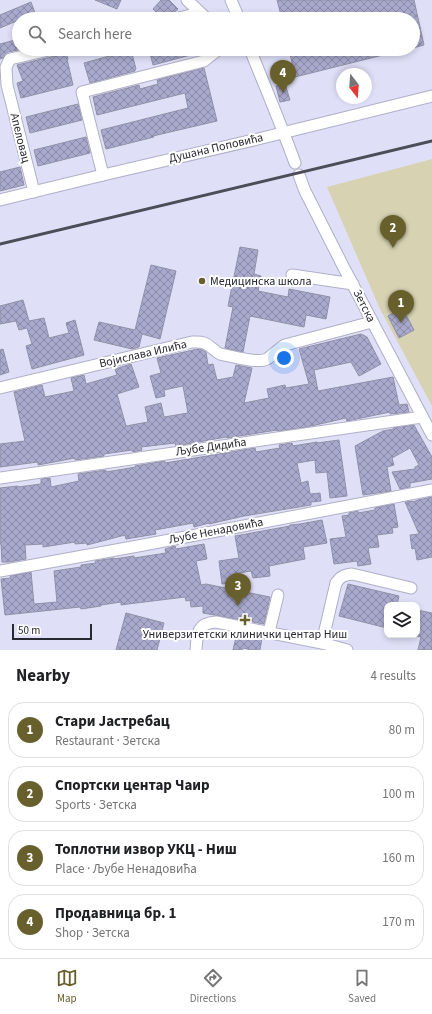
<!DOCTYPE html>
<meta charset="utf-8">
<style>
:root{--surface:#fff;--page:#f6f6f6;--text:#202124;--muted:#757577;--line:#e0e0e0;--accent:#67602c}
body{margin:0;font-family:"Source Sans 3",sans-serif;background:var(--page);color:var(--text)}
.controls{position:absolute;right:12px;bottom:12px;display:grid;overflow:hidden;border-radius:8px;box-shadow:0 2px 6px #0003}
.controls button{width:36px;height:36px;display:grid;place-items:center;padding:0;border:0;border-bottom:1px solid var(--line);background:var(--surface);color:var(--text);font:20px sans-serif}
.compass{position:absolute;left:336px;top:68px;width:36px;height:36px;border-radius:50%;background:var(--surface);box-shadow:0 2px 6px #0003;rotate:163deg}
.scale{position:absolute;left:12px;bottom:10px;width:80px;box-sizing:border-box;padding-left:4px;border:2px solid #282831;border-top:0;font-size:11px;line-height:14px;white-space:nowrap;color:#282831;-webkit-text-stroke:3px #fff;paint-order:stroke}
.you{position:absolute;left:284px;top:358px;width:14px;height:14px;margin:-10px;border:3px solid #fff;border-radius:50%;background:#1a73e8;box-shadow:0 0 0 6px #1a73e833}
.badge{display:grid;place-items:center;width:26px;height:26px;border-radius:50%;background:var(--accent);color:#fff;font-size:13px;font-weight:700}
.pin{position:absolute;translate:-50% -33px;filter:drop-shadow(0 1px 2px #0008)}
.pin::after{content:'';position:absolute;top:21px;width:14px;height:12px;background:inherit;clip-path:polygon(0 0,100% 0,50% 100%)}
.list{margin:0;padding:0;list-style:none}
h2{display:flex;justify-content:space-between;align-items:center;height:52px;margin:0;padding:0 16px;font-size:17px}
h2 small{font-size:13px;font-weight:400;color:var(--muted)}
.list li{display:grid;grid-template-columns:26px 1fr auto;gap:12px;align-items:center;box-sizing:border-box;height:56px;margin:0 8px 8px;padding:0 8px;border:1px solid var(--line);border-radius:16px}
.list b{display:block;font-size:15px;white-space:nowrap}
.list p{margin:0;font-size:13px;white-space:nowrap;color:var(--muted)}
.list em{font-size:13px;font-style:normal;color:var(--muted)}
.icon{flex:none;width:22px;height:22px;fill:none;stroke:currentColor;stroke-width:2;stroke-linecap:round;stroke-linejoin:round}
.map{position:relative;flex:none;width:432px;height:650px;overflow:hidden}
.search{position:absolute;background:var(--surface);box-shadow:0 2px 6px #0003;left:12px;right:12px;top:12px;height:44px;display:flex;align-items:center;gap:10px;box-sizing:border-box;padding:0 14px;border-radius:22px;color:var(--muted);font-size:15px}
.sheet{height:308px;background:var(--surface)}
nav{display:flex;justify-content:space-around;align-items:center;box-sizing:border-box;height:56px;border-top:1px solid var(--line);background:var(--surface);font-size:11px;color:var(--muted)}
nav a{display:grid;justify-items:center;gap:2px}
nav .on{color:var(--accent)}
.map>svg:first-child{display:block}
.garden{fill:#d7d2b2}
.building{fill:url(#building-cross-hatch);stroke:#9090a6}
.lines{fill:none;stroke-linecap:round;stroke-linejoin:round}
.minor-casing{stroke:#afafc7;stroke-width:13}
.minor{stroke:#fff;stroke-width:11}
.rail{stroke:#4d4d59;stroke-width:3}
.poi-dot{fill:#67602c;stroke:#fff;stroke-width:1.5}
.labels{text-anchor:middle;dominant-baseline:central;stroke-width:4;stroke-linejoin:round;paint-order:stroke}
.street-label{font-size:12px;fill:#282831;stroke:#fff}
.poi-label{font-size:12px;fill:#282831;stroke:#fff;text-anchor:start}
</style>
<div class="map">
<svg width="432" height="650" viewBox="0 0 432 650">
<defs>
<pattern id="building-cross-hatch" width="8" height="8" patternUnits="userSpaceOnUse"><rect width="8" height="8" fill="#a9a9cd"/><path d="M0 0l8 8M0 8l8-8" fill="none" stroke="#8a8aa7"/></pattern>
</defs>
<rect width="100%" height="100%" fill="#dfe0f8"/>
<!-- garden -->
<polygon class="garden" points="432,159 432,406 380,309 327,187"/>
<!-- building -->
<g class="building">
<polygon points="95,0 121,0 117,9"/>
<polygon points="161,0 169,0 178,9 176,11 170,14 168,16 166,14 162,18 153,9"/>
<polygon points="277,0 414,0 424,45 413,48 413,19 282,19"/>
<polygon points="31,2 35,13 19,19 19,20 0,28 0,15"/>
<polygon points="19,39 19,49 22,49 8,52 5,54 3,58 0,59 0,44"/>
<polygon points="60,49 65,49 68,59 67,59 73,85 21,98 17,83 23,81 17,65 55,56 58,54"/>
<polygon points="149,49 202,49 202,52 153,65"/>
<polygon points="289,49 395,49 395,52 295,77"/>
<polygon points="131,50 136,69 135,69 135,71 90,83 84,63"/>
<polygon points="204,68 217,121 170,132 153,136 154,137 106,149 101,130 188,108 185,93 97,115 93,97 139,85 140,89 158,84 157,80"/>
<polygon points="285,84 290,100 280,102 276,86"/>
<polygon points="78,104 82,120 30,133 26,117"/>
<polygon points="86,137 90,153 38,166 34,150"/>
<polygon points="20,167 24,185 0,191 0,172"/>
<polygon points="240,247 258,250 254,274 261,276 258,291 288,297 289,289 330,297 326,319 306,315 304,327 250,316 243,352 225,348 233,307 228,306"/>
<polygon points="151,265 176,271 160,339 142,334 139,347 132,349 94,340 99,322 135,330"/>
<polygon points="23,300 29,321 44,318 49,338 69,333 66,323 75,320 84,355 32,369 26,346 32,344 27,328 19,330 16,321 0,324 0,306"/>
<polygon points="400,309 402,314 405,313 414,330 399,338 388,316"/>
<polygon points="361,334 367,337 381,364 359,376 351,362 314,370 318,391 393,377 399,405 407,404 409,412 390,414 390,412 347,421 346,418 307,427 277,431 277,430 227,438 226,437 176,446 175,443 141,447 142,450 133,452 132,450 104,454 104,456 75,460 75,458 38,465 38,462 0,467 0,444 25,441 14,392 42,385 45,397 74,391 71,378 84,375 86,384 117,375 115,369 131,364 139,387 117,394 126,426 148,422 145,407 161,403 164,417 188,413 183,386 164,390 165,396 156,398 150,376 161,373 157,358 198,349 202,350 206,352 208,365 213,364 217,380 233,377 236,365 252,368 244,403 269,398 267,389 285,385 286,388 309,384 299,349"/>
<polygon points="3,349 9,372 0,375 0,350"/>
<polygon points="414,425 432,457 432,479 410,483 410,487 400,489 392,472 415,469 415,467 419,465 410,448 392,458 394,465 387,467 391,491 363,495 355,446 383,431 394,429 393,428"/>
<polygon points="339,440 347,496 330,498 327,472 316,473 315,460 297,463 301,483 308,481 310,494 320,493 321,501 311,502 311,505 244,516 209,524 209,523 194,527 193,523 155,530 156,534 126,539 125,535 87,545 87,543 75,544 75,542 43,547 43,544 25,545 26,559 9,562 2,562 1,544 0,544 0,488 18,486 18,487 41,484 41,479 50,478 51,487 79,481 78,474 106,470 106,472 136,467 135,466 165,461 165,463 255,448 256,452 280,448 279,445 292,443 293,446 317,442 317,443"/>
<polygon points="432,497 432,557 417,560 415,548 412,549 410,535 419,534 405,502 413,501 413,502 418,500"/>
<polygon points="394,504 398,527 392,528 393,533 377,535 379,547 368,548 371,564 358,566 357,561 334,564 330,539 346,537 342,516 349,515 349,513 358,511 358,513 375,510 375,508"/>
<polygon points="322,520 327,543 303,547 305,559 269,566 270,576 253,578 251,571 233,574 235,582 222,584 219,561 239,558 235,536 290,526 290,525 300,524"/>
<polygon points="204,544 207,559 196,561 201,585 206,584 270,597 264,624 203,613 203,606 191,607 190,600 186,601 185,597 128,604 121,605 121,602 101,605 101,606 81,609 80,607 5,615 1,579 11,578 10,576 31,572 34,604 57,602 54,571 81,567 81,565 96,563 95,561 114,558 114,559 134,556 134,558 166,553 165,549 175,546 176,549"/>
<polygon points="348,584 399,596 397,605 387,605 387,628 339,616"/>
<polygon points="417,610 432,613 432,650 418,650 421,637 417,636"/>
<polygon points="126,613 164,623 157,650 116,650"/>
<polygon points="237,633 262,638 260,650 252,650 243,648 242,650 233,650"/>
</g>
<g class="lines">
<!-- minor casing -->
<g class="minor-casing">
<g id="minor">
<polyline points="187,0 207,19"/>
<polyline points="231,0 239,19"/>
<polyline points="174,19 200,13"/>
<path d="M250,49c15,38 31,75 45,114"/>
<polyline points="103,175 82,92 204,61 219,49"/>
<polyline points="299,175 305,191 343,266 432,435"/>
<polyline points="34,192 7,85 6,67 10,59 53,49"/>
<polyline points="0,200 103,175 258,139 432,96"/>
<polyline points="292,275 353,284"/>
<path d="M0,388l192,-46c17,-1 15,4 28,12 11,2 37,10 47,5 6,-4 11,-10 18,-14l87,-23"/>
<polyline points="0,478 422,417"/>
<polyline points="0,571 138,546 432,490"/>
<polyline points="269,632 278,595"/>
<path d="M322,643l14,-60c5,-7 8,-8 16,-9l59,14"/>
<path d="M196,650c1,-16 1,-27 20,-28l106,21 25,7"/>
</g>
</g>
<!-- minor -->
<use href="#minor" class="minor"/>
<!-- rail -->
<polyline class="rail" points="0,244 432,141"/>
</g>
<!-- markers -->
<g class="poi-dot">
<circle cx="202" cy="281" r="4"/>
<path d="M243 614h4v4h4v4h-4v4h-4v-4h-4v-4h4z"/>
</g>
<g class="labels">
<!-- street labels -->
<g class="street-label">
<text transform="translate(20 138) rotate(76)">Апеловац</text>
<text transform="translate(216 148) rotate(-13)">Душана Поповића</text>
<text transform="translate(364 306) rotate(63)">Зетска</text>
<text transform="translate(143 354) rotate(-13)">Војислава Илића</text>
<text transform="translate(211 447) rotate(-8)">Љубе Дидића</text>
<text transform="translate(216 531) rotate(-11)">Љубе Ненадовића</text>
</g>
<!-- poi labels -->
<g class="poi-label">
<text x="210" y="281">Медицинска школа</text>
<text x="245" y="634" text-anchor="middle">Универзитетски клинички центар Ниш</text>
</g>
</g>
</svg>
<div class="controls">
<button><svg class="icon" aria-label="layers" viewBox="0 0 24 24"><path d="M12 4l9 5-9 5-9-5zM3 14l9 5 9-5"/></svg></button>
</div>
<svg class="compass" viewBox="-18 -18 36 36"><path d="M0-13l5 13h-10z" fill="#e53935"/><path d="M0 13l5-13h-10z" fill="#757577"/></svg>
<div class="scale">50 m</div>
<div class="you"></div>
<div class="pin badge" style="left:401px;top:323px">1</div>
<div class="pin badge" style="left:393px;top:248px">2</div>
<div class="pin badge" style="left:238px;top:606px">3</div>
<div class="pin badge" style="left:283px;top:93px">4</div>
<div class="search"><svg class="icon" aria-label="search" viewBox="0 0 24 24"><circle cx="10" cy="10" r="6"/><path d="M15 15l6 6"/></svg>Search here</div>
</div>
<section class="sheet">
<h2>Nearby<small>4 results</small></h2>
<ul class="list">
<li><span class="badge">1</span><div><b>Стари Јастребац</b><p>Restaurant · Зетска</p></div><em>80 m</em></li>
<li><span class="badge">2</span><div><b>Спортски центар Чаир</b><p>Sports · Зетска</p></div><em>100 m</em></li>
<li><span class="badge">3</span><div><b>Топлотни извор УКЦ - Ниш</b><p>Place · Љубе Ненадовића</p></div><em>160 m</em></li>
<li><span class="badge">4</span><div><b>Продавница бр. 1</b><p>Shop · Зетска</p></div><em>170 m</em></li>
</ul>
</section>
<nav>
<a class="on"><svg class="icon" aria-label="map" viewBox="0 0 24 24"><path d="M3 6l6-2 6 2 6-2v14l-6 2-6-2-6 2zM9 4v14M15 6v14"/></svg>Map</a>
<a><svg class="icon" aria-label="directions" viewBox="0 0 24 24"><path d="M12 3l9 9-9 9-9-9zM9 14v-3h6M13 9l2 2-2 2"/></svg>Directions</a>
<a><svg class="icon" aria-label="saved" viewBox="0 0 24 24"><path d="M7 4h10v16l-5-4-5 4z"/></svg>Saved</a>
</nav>
